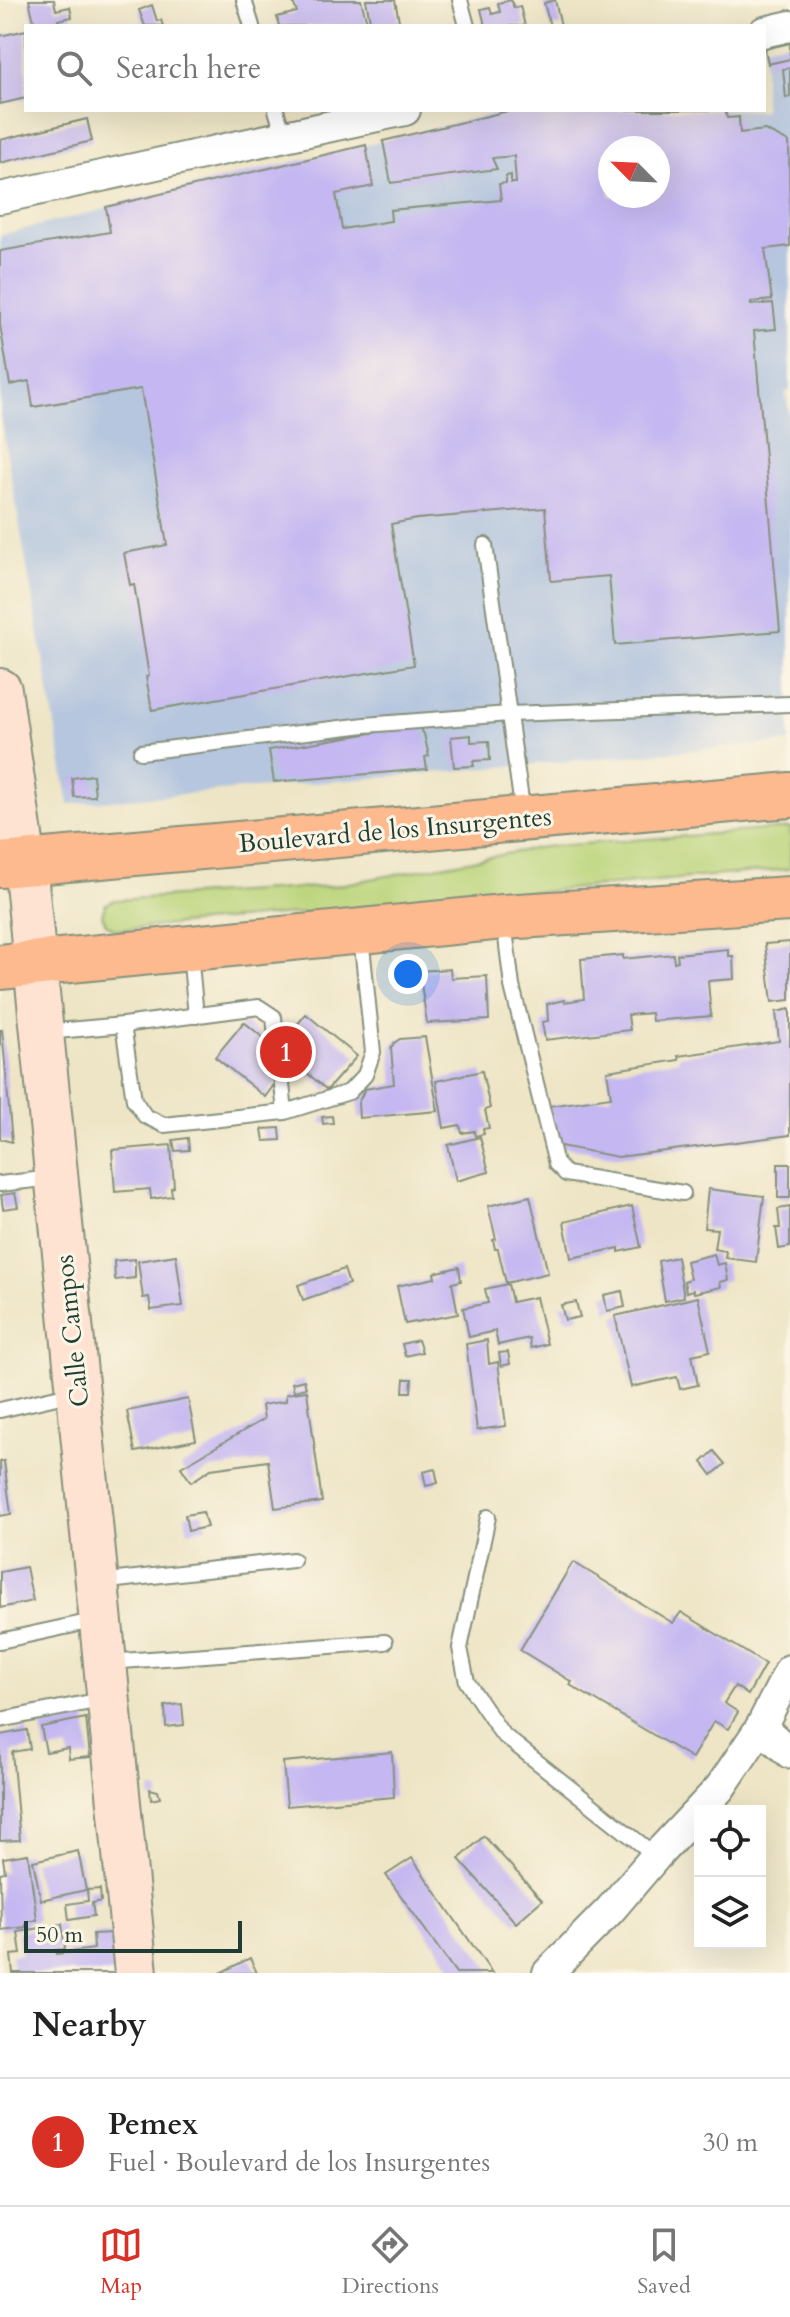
<!DOCTYPE html>
<meta charset="utf-8">
<style>
:root{--surface:#fff;--page:#f6f6f6;--text:#222;--muted:#767676;--line:#e0e0e0;--accent:#d93025}
body{margin:0;font-family:Cardo,serif;background:var(--page);color:var(--text)}
.controls{position:absolute;right:24px;bottom:24px;display:grid;overflow:hidden;border-radius:0px;box-shadow:0 8px 32px #0002}
.controls button{width:72px;height:72px;display:grid;place-items:center;padding:0;border:0;border-bottom:2px solid var(--line);background:var(--surface);color:var(--text);font:40px sans-serif}
.compass{position:absolute;left:598px;top:136px;width:72px;height:72px;border-radius:50%;background:var(--surface);box-shadow:0 8px 32px #0002;rotate:294deg}
.scale{position:absolute;left:24px;bottom:20px;width:218px;box-sizing:border-box;padding-left:8px;border:4px solid #1f3d34;border-top:0;font-size:22px;line-height:28px;white-space:nowrap;color:#1f3d34;-webkit-text-stroke:6px #fcf5e5;paint-order:stroke}
.you{position:absolute;left:408px;top:974px;width:28px;height:28px;margin:-20px;border:6px solid #fff;border-radius:50%;background:#1a73e8;box-shadow:0 0 0 12px #1a73e833}
.badge{display:grid;place-items:center;width:52px;height:52px;border-radius:50%;background:var(--accent);color:#fff;font-size:26px;font-weight:700}
.pin{position:absolute;translate:-50% -50%;border:4px solid #fff;box-shadow:0 2px 8px #0006}
.list{margin:0;padding:0;list-style:none}
h2{display:flex;justify-content:space-between;align-items:center;height:104px;margin:0;padding:0 32px;font-size:34px}
h2 small{font-size:26px;font-weight:400;color:var(--muted)}
.list li{display:grid;grid-template-columns:52px 1fr auto;gap:24px;align-items:center;box-sizing:border-box;height:128px;padding:0 32px;border-top:2px solid var(--line)}
.list b{display:block;font-size:30px;white-space:nowrap}
.list p{margin:0;font-size:26px;white-space:nowrap;color:var(--muted)}
.list em{font-size:26px;font-style:normal;color:var(--muted)}
.icon{flex:none;width:44px;height:44px;fill:none;stroke:currentColor;stroke-width:2;stroke-linecap:round;stroke-linejoin:round}
.map{position:relative;flex:none;width:790px;height:1973px;overflow:hidden}
.search{position:absolute;background:var(--surface);box-shadow:0 8px 32px #0002;left:24px;right:24px;top:24px;height:88px;display:flex;align-items:center;gap:20px;box-sizing:border-box;padding:0 28px;border-radius:0px;color:var(--muted);font-size:30px}
.sheet{height:232px;background:var(--surface)}
nav{display:flex;justify-content:space-around;align-items:center;box-sizing:border-box;height:112px;border-top:2px solid var(--line);background:var(--surface);font-size:22px;color:var(--muted)}
nav a{display:grid;justify-items:center;gap:4px}
nav .on{color:var(--accent)}
.map>svg:first-child{display:block}
.industrial{fill:#b6c6de;fill-rule:evenodd}
.green{fill:#bad479;stroke:#6c8856;stroke-width:2}
.building{fill:#c5b7f1;fill-rule:evenodd}
.lines{fill:none;stroke-linecap:round;stroke-linejoin:round}
.lane-casing{stroke:#86917d;stroke-width:18}
.street-casing{stroke:#86917d;stroke-width:34}
.secondary-casing{stroke:#86917d;stroke-width:46}
.primary-casing{stroke:#86917d;stroke-width:48}
.lane{stroke:#fff;stroke-width:14}
.street{stroke:#fff;stroke-width:30}
.secondary{stroke:#fee3d2;stroke-width:42}
.primary{stroke:#fcba8e;stroke-width:44}
.labels{text-anchor:middle;dominant-baseline:central;stroke-width:6;stroke-linejoin:round;paint-order:stroke}
.street-label{font-size:26px;fill:#1f3d34;stroke:#fcf5e5}
</style>
<div class="map">
<svg width="790" height="1973" viewBox="0 0 790 1973">
<rect width="100%" height="100%" fill="#fcf5e5"/>
<filter id="ink" filterUnits="userSpaceOnUse"><feTurbulence type="fractalNoise" baseFrequency=".0125" numOctaves="2"/><feDisplacementMap in="SourceGraphic" scale="16" xChannelSelector="R" yChannelSelector="G"/><feConvolveMatrix kernelMatrix="1 2 1 2 8 2 1 2 1" color-interpolation-filters="sRGB"/></filter>
<filter id="wash" filterUnits="userSpaceOnUse"><feTurbulence type="fractalNoise" baseFrequency=".006" numOctaves="4" result="noise"/><feDisplacementMap in="SourceGraphic" scale="32" xChannelSelector="R" yChannelSelector="G"/><feGaussianBlur stdDeviation="1.8" result="paint"/><feColorMatrix in="noise" values="0 0 0 0 0 0 0 0 0 0 0 0 0 0 0 0 0 1.4 0 .05"/><feComposite in="paint" operator="in"/></filter>
<g filter="url(#wash)">
<rect width="100%" height="100%" fill="#eee5c6"/>
<!-- industrial -->
<path class="industrial" d="M790,41v350l-5,1 5,25v325l-721,62 -69,-389v-180l508,-125h256v-63zM610,148h48v48h-48z"/>
<!-- green -->
<polygon class="green" points="790,828 790,869 116,930 106,924 102,915 105,905 114,900 333,886 543,847"/>
<g id="blocks">
<!-- building -->
<g class="building">
<polygon points="29,0 54,0 56,10 70,7 72,17 58,20 59,26 35,26"/>
<polygon points="292,0 361,0 368,26 279,26 277,17 297,12"/>
<polygon points="366,0 395,0 400,26 371,26"/>
<polygon points="511,0 514,8 520,6 525,26 485,26 481,9 490,7 492,14 500,12 498,3"/>
<polygon points="555,0 561,26 550,26 544,3"/>
<polygon points="152,5 157,21 161,20 163,26 145,26 139,10"/>
<polygon points="26,30 26,98 0,104 0,36"/>
<polygon points="790,43 790,59 768,64 765,49"/>
<polygon points="790,68 790,97 786,98 783,69"/>
<path d="M512,110h213l2,8 12,-1 1,16 25,-3 24,12 1,104 -25,3 7,51 -21,2v3l22,-2 3,26 -22,2 26,300 -165,14 -6,-69 -58,5 -6,-73 -128,11 -26,5 23,141 -262,45 -6,-33 3,-1 -15,-92 -4,1 -6,-32 43,-8 -26,-156 -108,18 -4,-26 -19,4 -10,-60v-74l110,-19 -4,-25 260,-62 7,41 -37,8 6,35 49,-8 -1,-11 111,-10 -2,-16 7,-1v-7l5,-1v8h5l-2,-27 -22,2 5,11 -106,14 -8,-42zM610,148h48v48h-48z"/>
<polygon points="87,119 92,141 0,163 0,140"/>
<polygon points="414,726 419,727 424,734 429,756 425,757 427,769 274,782 269,750"/>
<polygon points="471,735 471,742 489,741 490,760 473,761 474,766 454,767 451,737"/>
<polygon points="93,775 95,796 74,797 72,778"/>
<polygon points="790,942 790,1000 772,1002 765,944"/>
<polygon points="728,949 728,956 733,956 734,979 708,981 711,1016 652,1021 651,1013 628,1015 630,1030 545,1040 542,1022 548,1021 547,1004 564,1000 565,1002 584,999 581,959 623,955 623,959 673,954 674,962 678,961 677,954"/>
<polygon points="450,969 451,978 487,976 489,1020 427,1023 419,971"/>
<polygon points="790,1009 790,1135 618,1157 555,1145 549,1106 611,1097 607,1071 679,1060 678,1056 779,1041 776,1012"/>
<polygon points="306,1014 357,1056 327,1090 292,1060 265,1097 215,1057 244,1022 277,1049"/>
<polygon points="0,1030 2,1030 12,1142 0,1139"/>
<polygon points="425,1037 438,1111 359,1118 358,1103 365,1089 394,1084 391,1048 394,1043 400,1039"/>
<polygon points="482,1071 490,1108 485,1110 489,1128 483,1129 484,1134 475,1136 474,1131 462,1133 460,1125 444,1128 436,1081"/>
<polygon points="332,1116 333,1123 323,1124 322,1117"/>
<polygon points="280,1128 281,1140 264,1141 262,1129"/>
<polygon points="480,1137 489,1172 456,1181 448,1145"/>
<polygon points="188,1138 189,1150 175,1151 173,1140"/>
<polygon points="171,1145 174,1187 171,1188 172,1196 151,1199 150,1189 115,1192 112,1150"/>
<rect x="778" y="1164" width="12" height="34"/>
<polygon points="708,1189 764,1196 756,1262 725,1258 726,1251 714,1249 717,1229 704,1228"/>
<polygon points="15,1193 18,1207 3,1209 1,1195"/>
<polygon points="530,1196 548,1273 506,1283 498,1249 495,1249 493,1240 496,1239 488,1206"/>
<polygon points="632,1206 641,1247 619,1252 619,1248 571,1258 564,1222"/>
<polygon points="790,1207 790,1247 779,1249 776,1228 780,1228 778,1209"/>
<polygon points="714,1254 717,1265 725,1263 728,1280 720,1282 721,1287 694,1293 693,1290 686,1292 684,1281 690,1279 686,1261"/>
<polygon points="176,1255 183,1306 151,1310 149,1297 143,1298 138,1261"/>
<polygon points="677,1257 684,1297 665,1301 658,1261"/>
<polygon points="135,1259 135,1278 115,1280 114,1261"/>
<polygon points="459,1267 461,1281 452,1283 458,1314 405,1324 397,1286 435,1278 434,1273"/>
<polygon points="344,1269 349,1284 303,1300 298,1285"/>
<polygon points="508,1284 512,1302 536,1297 547,1344 531,1348 529,1338 498,1345 495,1331 469,1337 463,1308 488,1303 485,1289"/>
<polygon points="622,1291 625,1307 607,1311 604,1295"/>
<polygon points="698,1297 710,1351 692,1355 698,1385 680,1389 677,1377 631,1387 615,1316"/>
<polygon points="576,1302 580,1317 565,1320 561,1305"/>
<polygon points="418,1340 422,1352 405,1356 402,1344"/>
<polygon points="487,1340 489,1364 498,1362 506,1426 477,1430 466,1344"/>
<polygon points="508,1352 510,1364 501,1366 499,1353"/>
<polygon points="404,1379 412,1379 411,1392 403,1392"/>
<polygon points="304,1380 306,1388 294,1391 292,1383"/>
<polygon points="307,1391 322,1502 275,1508 268,1461 211,1469 191,1482 181,1467 264,1419 262,1405 286,1401 286,1394"/>
<polygon points="188,1399 196,1440 135,1452 127,1411"/>
<polygon points="714,1451 725,1464 712,1475 702,1462"/>
<polygon points="4,1461 11,1514 0,1516 0,1462"/>
<polygon points="435,1469 438,1483 426,1486 423,1472"/>
<polygon points="203,1512 207,1527 188,1531 185,1515"/>
<polygon points="573,1562 673,1623 681,1612 765,1664 748,1695 735,1686 724,1703 738,1712 728,1729 714,1721 692,1758 570,1685 572,1682 520,1650"/>
<polygon points="26,1567 33,1601 0,1608 0,1572"/>
<polygon points="182,1704 184,1725 166,1727 165,1706"/>
<polygon points="86,1718 90,1757 69,1759 68,1748 46,1752 41,1727"/>
<polygon points="27,1730 30,1749 12,1752 20,1840 0,1841 0,1735"/>
<polygon points="392,1752 394,1797 287,1806 283,1762"/>
<polygon points="150,1789 158,1791 160,1798 151,1800"/>
<polygon points="484,1836 542,1900 516,1923 459,1859"/>
<polygon points="78,1851 86,1890 41,1900 33,1861"/>
<polygon points="28,1854 37,1920 26,1922 26,1927 1,1930 0,1873 5,1872 3,1858"/>
<polygon points="412,1858 492,1973 456,1973 386,1875"/>
<polygon points="100,1889 101,1901 92,1903 94,1916 69,1920 67,1904 88,1901 87,1890"/>
<polygon points="62,1924 65,1949 56,1950 57,1954 94,1949 93,1934 111,1933 116,1973 13,1973 11,1955 21,1954 18,1932"/>
<polygon points="250,1958 257,1973 220,1973"/>
</g>
</g>
</g>
<g filter="url(#ink)">
<use href="#blocks" fill-opacity="0" stroke="#86917d" stroke-width="2"/>
<g class="lines">
<!-- lane casing -->
<g class="lane-casing">
<g id="lane">
<polyline points="244,0 252,26"/>
<polyline points="460,0 467,26"/>
<polyline points="276,110 284,136"/>
<polyline points="485,545 523,814"/>
<polyline points="141,752 365,725 509,714 790,704"/>
<polyline points="504,922 512,986 556,1164 566,1174 683,1193"/>
<polyline points="190,953 196,1016"/>
<polyline points="123,1025 134,1100 145,1116 164,1125 285,1112 281,1075"/>
<polyline points="46,1032 123,1025 259,1007 274,1017 277,1048"/>
<polyline points="285,1112 349,1092 365,1075 373,1052 361,936"/>
<polyline points="0,1184 52,1178"/>
<polyline points="0,1410 74,1393"/>
<polyline points="488,1517 460,1648 467,1682 502,1734 656,1856"/>
<polyline points="100,1582 293,1560"/>
<polyline points="0,1641 97,1620"/>
<polyline points="108,1662 385,1642"/>
<polyline points="0,1720 106,1699"/>
</g>
</g>
<!-- street casing -->
<g class="street-casing">
<g id="street">
<polyline points="764,32 790,26"/>
<polyline points="0,198 405,110"/>
<polyline points="761,1727 790,1753"/>
<polyline points="548,1973 610,1910 656,1856 720,1788 761,1727 790,1670"/>
</g>
</g>
<!-- secondary casing -->
<g class="secondary-casing">
<polyline id="secondary" points="0,690 25,863 136,1973"/>
</g>
<!-- primary casing -->
<g class="primary-casing">
<g id="primary">
<polyline points="0,865 790,795"/>
<polyline points="0,967 503,917 790,899"/>
</g>
</g>
<!-- lane -->
<use href="#lane" class="lane"/>
<!-- street -->
<use href="#street" class="street"/>
<!-- secondary -->
<use href="#secondary" class="secondary"/>
<!-- primary -->
<use href="#primary" class="primary"/>
</g>
</g>
<g class="labels">
<!-- street labels -->
<g class="street-label">
<text transform="translate(395 830) rotate(-5)">Boulevard de los Insurgentes</text>
<text transform="translate(72 1331) rotate(-96)">Calle Campos</text>
</g>
</g>
</svg>
<div class="controls">
<button><svg class="icon" aria-label="locate" viewBox="0 0 24 24"><circle cx="12" cy="12" r="6"/><path d="M12 2v4M12 18v4M2 12h4M18 12h4"/></svg></button>
<button><svg class="icon" aria-label="layers" viewBox="0 0 24 24"><path d="M12 4l9 5-9 5-9-5zM3 14l9 5 9-5"/></svg></button>
</div>
<svg class="compass" viewBox="-18 -18 36 36"><path d="M0-13l5 13h-10z" fill="#e53935"/><path d="M0 13l5-13h-10z" fill="#767676"/></svg>
<div class="scale">50 m</div>
<div class="you"></div>
<div class="pin badge" style="left:286px;top:1052px">1</div>
<div class="search"><svg class="icon" aria-label="search" viewBox="0 0 24 24"><circle cx="10" cy="10" r="6"/><path d="M15 15l6 6"/></svg>Search here</div>
</div>
<section class="sheet">
<h2>Nearby<small></small></h2>
<ul class="list">
<li><span class="badge">1</span><div><b>Pemex</b><p>Fuel · Boulevard de los Insurgentes</p></div><em>30 m</em></li>
</ul>
</section>
<nav>
<a class="on"><svg class="icon" aria-label="map" viewBox="0 0 24 24"><path d="M3 6l6-2 6 2 6-2v14l-6 2-6-2-6 2zM9 4v14M15 6v14"/></svg>Map</a>
<a><svg class="icon" aria-label="directions" viewBox="0 0 24 24"><path d="M12 3l9 9-9 9-9-9zM9 14v-3h6M13 9l2 2-2 2"/></svg>Directions</a>
<a><svg class="icon" aria-label="saved" viewBox="0 0 24 24"><path d="M7 4h10v16l-5-4-5 4z"/></svg>Saved</a>
</nav>
